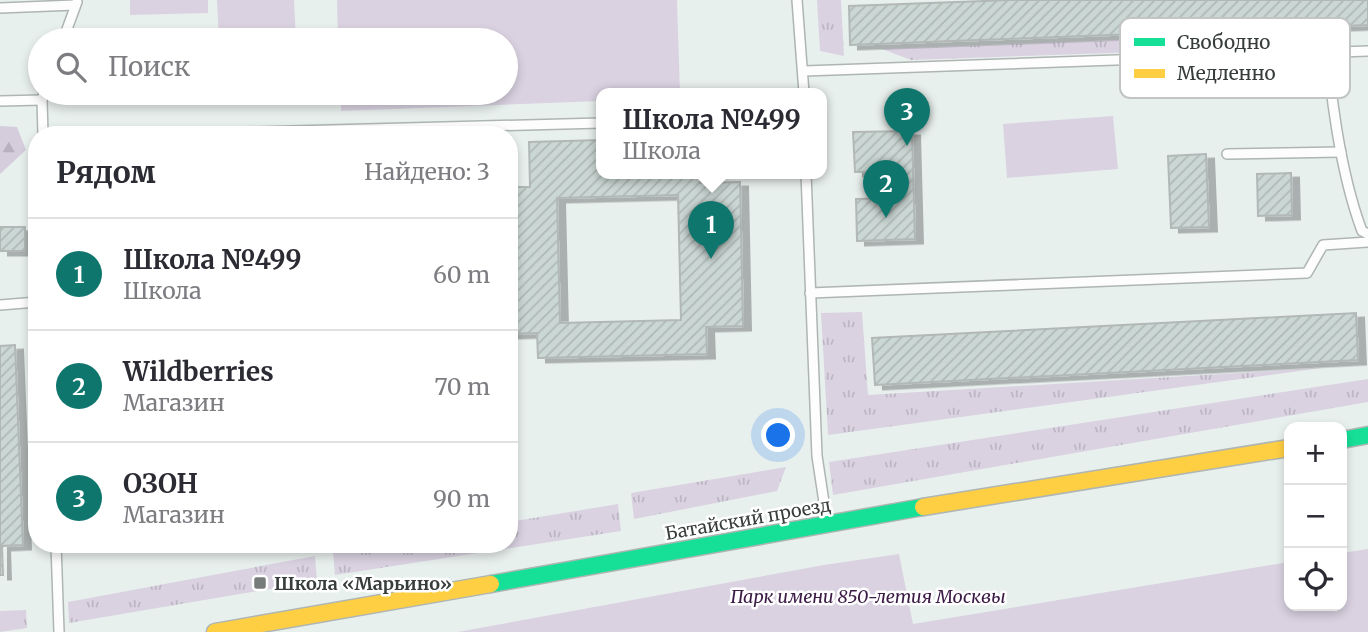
<!DOCTYPE html>
<html lang="ru">
<meta charset="utf-8">
<style>
:root{--surface:#fff;--page:#f7f7f7;--text:#2b2b33;--muted:#7c7c81;--line:#e1e1e2;--accent:#0f766e}
body{margin:0;font-family:Merriweather,serif;background:var(--page);color:var(--text)}
.controls{position:absolute;right:21px;bottom:21px;display:grid;overflow:hidden;border-radius:14px;box-shadow:0 4px 10px #0003}
.controls button{width:63px;height:63px;display:grid;place-items:center;padding:0;border:0;border-bottom:2px solid var(--line);background:var(--surface);color:var(--text);font:35px sans-serif}
.you{position:absolute;left:779px;top:436px;width:24px;height:24px;margin:-18px;border:5px solid #fff;border-radius:50%;background:#1a73e8;box-shadow:0 0 0 10px #1a73e833}
.badge{display:grid;place-items:center;width:46px;height:46px;border-radius:50%;background:var(--accent);color:#fff;font-size:23px;font-weight:700}
.pin{position:absolute;translate:-50% -58px;filter:drop-shadow(0 2px 4px #0008)}
.pin::after{content:'';position:absolute;top:37px;width:24px;height:21px;background:inherit;clip-path:polygon(0 0,100% 0,50% 100%)}
.popup{position:absolute;left:596px;top:88px;width:231px;height:91px;box-sizing:border-box;display:grid;place-content:center;border-radius:14px;background:var(--surface);filter:drop-shadow(0 2px 5px #0005);font-size:23px;white-space:nowrap;color:var(--muted)}
.popup b{font-size:26px;color:var(--text)}
.popup::after{content:'';position:absolute;left:50%;top:100%;margin-left:-14px;border:14px solid transparent;border-top-color:var(--surface)}
.list{margin:0;padding:0;list-style:none}
h2{display:flex;justify-content:space-between;align-items:center;height:91px;margin:0;padding:0 28px;font-size:30px}
h2 small{font-size:23px;font-weight:400;color:var(--muted)}
.list li{display:grid;grid-template-columns:46px 1fr auto;gap:21px;align-items:center;box-sizing:border-box;height:112px;padding:0 28px;border-top:2px solid var(--line)}
.list b{display:block;font-size:26px;white-space:nowrap}
.list p{margin:0;font-size:23px;white-space:nowrap;color:var(--muted)}
.list em{font-size:23px;font-style:normal;color:var(--muted)}
.icon{flex:none;width:38px;height:38px;fill:none;stroke:currentColor;stroke-width:2;stroke-linecap:round;stroke-linejoin:round}
.map{position:relative;flex:none;width:1368px;height:632px;overflow:hidden}
.search{position:absolute;background:var(--surface);box-shadow:0 4px 10px #0003;left:28px;top:28px;width:490px;height:77px;display:flex;align-items:center;gap:18px;box-sizing:border-box;padding:0 24px;border-radius:38px;color:var(--muted);font-size:26px}
.panel{position:absolute;background:var(--surface);box-shadow:0 4px 10px #0003;left:28px;top:126px;width:490px;height:427px;border-radius:28px}
.map>svg:first-child{display:block}
.grass{fill:url(#grass-tufts)}
.forest{fill:url(#forest-firs)}
.park{fill:#dad2e1}
.building{fill:url(#building-hatch);stroke:#b2b8b6;stroke-width:2;fill-rule:evenodd;filter:url(#shadow)}
.lines{fill:none;stroke-linecap:round;stroke-linejoin:round}
.lane-casing{stroke:#aeb5b3;stroke-width:12}
.fast-casing{stroke:#aeb5b3;stroke-width:19}
.slow-casing{stroke:#aeb5b3;stroke-width:19}
.lane{stroke:#fcfdfc;stroke-width:9}
.fast{stroke:#16e098;stroke-width:16}
.slow{stroke:#ffcf43;stroke-width:16}
.poi-dot{fill:#757c7a;stroke:#fff;stroke-width:2.5}
.labels{text-anchor:middle;dominant-baseline:central;stroke-width:5;stroke-linejoin:round;paint-order:stroke}
.street-label{font-size:18px;fill:#373d3b;stroke:#fff}
.poi-label{font-size:18px;font-weight:bold;fill:#373d3b;stroke:#fff;text-anchor:start}
.park-label{font-size:18px;font-style:italic;fill:#3b1b45;stroke:#fff}
.key{fill:#fff;stroke:#c3c5c4;stroke-width:2}
.key-label{font-size:19px;fill:#373d3b}
</style>
<div class="map">
<svg width="1368" height="632" viewBox="0 0 1368 632">
<defs>
<pattern id="grass-tufts" width="24" height="20" patternUnits="userSpaceOnUse" patternTransform="scale(1.75)"><rect width="24" height="20" fill="#dad2e1"/><path d="M3 7l-1-3M5 7V3M7 7l1-3M15 17l-1-3M17 17v-4M19 17l1-3" fill="none" stroke="#bcb5c2"/></pattern>
<pattern id="forest-firs" width="22" height="20" patternUnits="userSpaceOnUse" patternTransform="scale(1.75)"><rect width="22" height="20" fill="#d5ccdc"/><path d="M5 1l3.5 6h-7zM16 11l3.5 6h-7z" fill="#b7b0be"/></pattern>
<pattern id="building-hatch" width="6" height="6" patternUnits="userSpaceOnUse" patternTransform="scale(1.75)"><rect width="6" height="6" fill="#cbd7d4"/><path d="M-1 1l2-2M0 6l6-6M5 7l2-2" fill="none" stroke="#afb9b7"/></pattern>
<filter id="shadow"><feDropShadow dx="8" dy="4.5" stdDeviation="0" flood-color="#0004"/></filter>
</defs>
<rect width="100%" height="100%" fill="#e8f0ee"/>
<!-- grass -->
<g class="grass">
<polygon points="817,0 841,0 844,56 820,51"/>
<polygon points="1314,33 1315,46 911,60 882,49"/>
<polygon points="862,312 868,395 1321,368 828,435 821,313"/>
<polygon points="1368,379 1368,402 833,495 829,462"/>
<polygon points="786,467 777,491 634,519 631,493"/>
<polygon points="618,504 621,531 335,575 333,551 372,544 509,544 509,522"/>
<polygon points="315,556 317,581 69,623 68,602"/>
<polygon points="26,610 27,628 0,632 0,611"/>
</g>
<!-- forest -->
<polygon class="forest" points="0,126 17,127 26,150 0,174"/>
<!-- park -->
<g class="park">
<polygon points="130,0 208,0 208,13 130,15"/>
<polygon points="217,0 294,0 296,40 219,40"/>
<polygon points="337,0 677,0 680,93 601,93 601,101 341,111 341,93 506,93 506,40 338,40"/>
<polygon points="222,93 299,93 299,97 222,101"/>
<polygon points="1113,116 1118,169 1007,178 1003,124"/>
<polygon points="1368,549 1368,632 458,632 824,565 899,554 913,624 1289,562 1289,606 1342,606 1342,553"/>
</g>
<!-- building -->
<g class="building">
<polygon points="1011,0 1368,0 1368,25 850,45 849,6"/>
<polygon points="912,131 915,239 857,241 856,199 891,198 891,171 855,172 853,132"/>
<path d="M601,140v33h99v10l40,-1 3,144 -37,1 1,27 -169,4 -1,-25 -28,1v-147h21l-1,-45zM678,195l3,125 -121,3 -3,-125z"/>
<polygon points="1206,154 1209,227 1171,228 1168,156"/>
<polygon points="1291,173 1292,215 1258,216 1257,174"/>
<rect x="0" y="227" width="25" height="24"/>
<polygon points="1356,313 1358,360 875,385 872,338"/>
<polygon points="15,345 23,545 2,546 3,575 0,575 0,346"/>
</g>
<g class="lines">
<!-- lane casing -->
<g class="lane-casing">
<g id="lane">
<polyline points="797,0 804,93"/>
<polyline points="0,8 75,5"/>
<path d="M1326,27c3,62 14,145 36,204l6,3"/>
<polyline points="63,40 77,2"/>
<polyline points="804,71 1368,51"/>
<polyline points="0,101 42,100"/>
<polyline points="172,134 601,123"/>
<polyline points="43,135 42,100 44,93"/>
<polyline points="1227,154 1341,152"/>
<polyline points="806,173 817,456 827,522"/>
<polyline points="810,293 1307,273 1323,245 1368,242"/>
<polyline points="0,305 37,302"/>
<polyline points="56,544 59,632"/>
</g>
</g>
<!-- fast casing -->
<g class="fast-casing">
<g id="fast">
<polyline points="1342,440 1368,435"/>
<polyline points="491,584 923,507"/>
</g>
</g>
<!-- slow casing -->
<g class="slow-casing">
<g id="slow">
<polyline points="923,507 1289,448"/>
<polyline points="215,632 491,584"/>
</g>
</g>
<!-- lane -->
<use href="#lane" class="lane"/>
<!-- fast -->
<use href="#fast" class="fast"/>
<!-- slow -->
<use href="#slow" class="slow"/>
</g>
<!-- markers -->
<rect class="poi-dot" x="253" y="576" width="14" height="14" rx="3.5"/>
<g class="labels">
<!-- street labels -->
<g class="street-label">
<text transform="translate(748 519) rotate(-10)">Батайский проезд</text>
</g>
<!-- poi labels -->
<g class="poi-label">
<text x="274" y="583">Школа «Марьино»</text>
</g>
<!-- park labels -->
<g class="park-label">
<text x="868" y="596">Парк имени 850-летия Москвы</text>
</g>
</g>
<!-- legend -->
<rect x="1120" y="18" width="230" height="80" rx="10" class="key"/>
<rect x="1134" y="38" width="31" height="8" fill="#16e098"/>
<rect x="1134" y="69" width="31" height="9" fill="#ffcf43"/>
<g class="key-label">
<text x="1177" y="49">Свободно</text>
<text x="1177" y="80">Медленно</text>
</g>
</svg>
<div class="controls">
<button>+</button>
<button>−</button>
<button><svg class="icon" aria-label="locate" viewBox="0 0 24 24"><circle cx="12" cy="12" r="6"/><path d="M12 2v4M12 18v4M2 12h4M18 12h4"/></svg></button>
</div>
<div class="you"></div>
<div class="pin badge" style="left:711px;top:259px">1</div>
<div class="popup"><b>Школа №499</b>Школа</div>
<div class="pin badge" style="left:886px;top:218px">2</div>
<div class="pin badge" style="left:907px;top:146px">3</div>
<div class="search"><svg class="icon" aria-label="search" viewBox="0 0 24 24"><circle cx="10" cy="10" r="6"/><path d="M15 15l6 6"/></svg>Поиск</div>
<section class="panel">
<h2>Рядом<small>Найдено: 3</small></h2>
<ul class="list">
<li><span class="badge">1</span><div><b>Школа №499</b><p>Школа</p></div><em>60 m</em></li>
<li><span class="badge">2</span><div><b>Wildberries</b><p>Магазин</p></div><em>70 m</em></li>
<li><span class="badge">3</span><div><b>ОЗОН</b><p>Магазин</p></div><em>90 m</em></li>
</ul>
</section>
</div>
